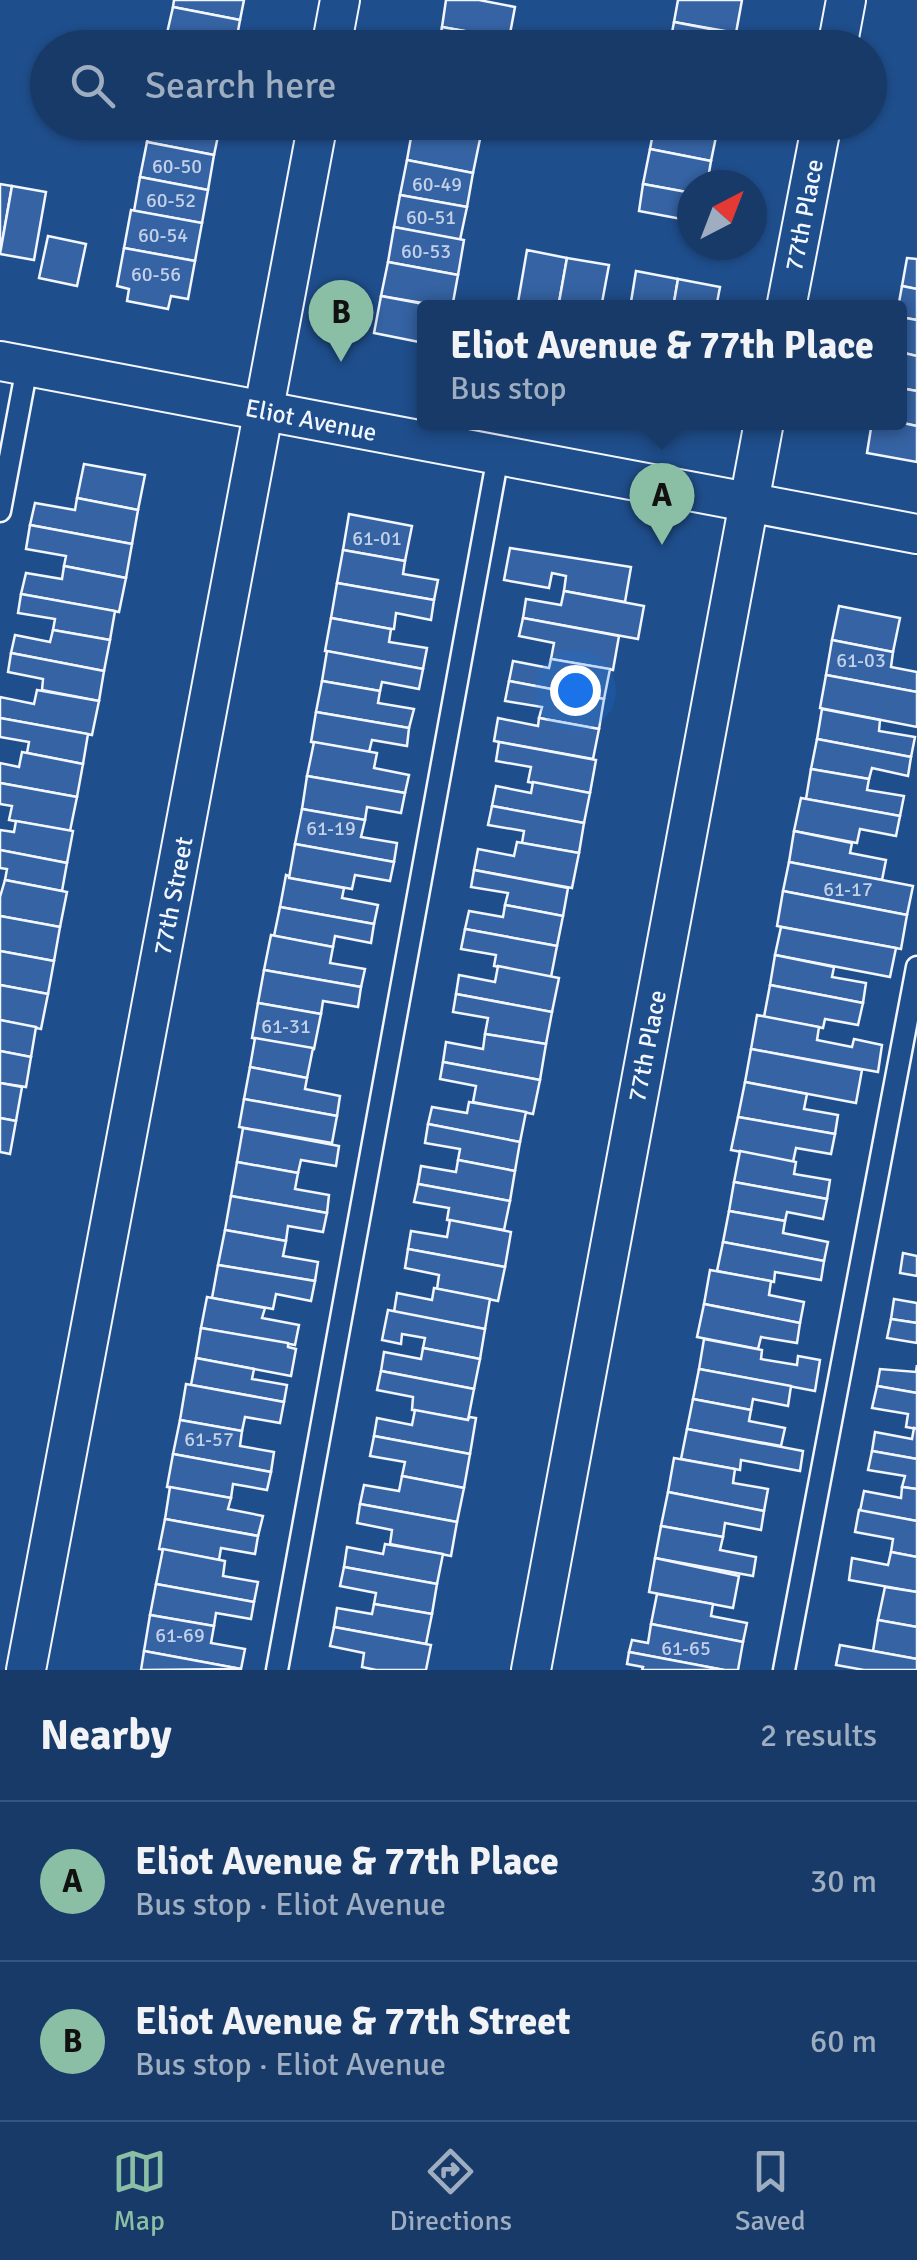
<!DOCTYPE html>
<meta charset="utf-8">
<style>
:root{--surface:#173a69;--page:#20416f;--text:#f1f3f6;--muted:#9eadc0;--line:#36547d;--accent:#8abfa5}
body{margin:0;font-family:Signika,sans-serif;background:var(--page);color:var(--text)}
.compass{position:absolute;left:677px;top:170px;width:90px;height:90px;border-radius:50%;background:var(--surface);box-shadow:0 2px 8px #0004;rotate:42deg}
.you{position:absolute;left:575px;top:690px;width:35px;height:35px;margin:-25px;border:8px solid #fff;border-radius:50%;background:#1a73e8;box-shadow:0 0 0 15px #1a73e833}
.badge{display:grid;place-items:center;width:65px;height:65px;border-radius:50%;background:var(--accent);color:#111;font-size:32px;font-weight:700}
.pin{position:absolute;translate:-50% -82px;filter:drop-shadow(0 2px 5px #0008)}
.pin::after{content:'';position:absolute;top:52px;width:35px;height:30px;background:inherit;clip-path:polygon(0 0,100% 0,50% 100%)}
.popup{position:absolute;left:417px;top:300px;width:490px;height:130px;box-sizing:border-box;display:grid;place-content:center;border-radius:10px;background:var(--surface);filter:drop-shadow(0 2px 8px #0005);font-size:32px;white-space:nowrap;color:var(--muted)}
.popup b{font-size:38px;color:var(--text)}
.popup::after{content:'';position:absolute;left:50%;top:100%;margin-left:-20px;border:20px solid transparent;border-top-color:var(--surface)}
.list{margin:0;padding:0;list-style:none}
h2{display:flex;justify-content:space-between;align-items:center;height:130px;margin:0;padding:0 40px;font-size:42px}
h2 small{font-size:32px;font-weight:400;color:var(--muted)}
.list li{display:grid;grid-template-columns:65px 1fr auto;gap:30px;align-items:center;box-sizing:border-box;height:160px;padding:0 40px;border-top:2px solid var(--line)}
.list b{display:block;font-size:38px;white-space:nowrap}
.list p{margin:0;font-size:32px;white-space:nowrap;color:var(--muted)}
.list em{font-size:32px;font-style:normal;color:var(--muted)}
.icon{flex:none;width:55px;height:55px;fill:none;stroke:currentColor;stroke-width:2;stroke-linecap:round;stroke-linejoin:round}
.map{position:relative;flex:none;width:917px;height:1670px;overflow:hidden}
.search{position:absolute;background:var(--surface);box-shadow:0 2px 8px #0004;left:30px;right:30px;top:30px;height:110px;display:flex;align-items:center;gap:25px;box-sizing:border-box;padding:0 35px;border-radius:55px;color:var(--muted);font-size:38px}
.sheet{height:450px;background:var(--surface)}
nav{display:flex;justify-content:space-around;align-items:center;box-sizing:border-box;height:140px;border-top:2px solid var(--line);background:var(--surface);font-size:28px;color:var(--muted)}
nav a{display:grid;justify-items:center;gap:5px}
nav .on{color:var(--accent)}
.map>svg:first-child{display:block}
.building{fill:#3563a3;stroke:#f2f6ff;stroke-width:2.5}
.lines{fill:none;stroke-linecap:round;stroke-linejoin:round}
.lane-casing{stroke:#f2f6ff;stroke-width:25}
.street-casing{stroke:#f2f6ff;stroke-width:42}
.lane{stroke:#1f4e8c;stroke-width:20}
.street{stroke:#1f4e8c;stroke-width:38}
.labels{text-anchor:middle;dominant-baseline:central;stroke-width:8;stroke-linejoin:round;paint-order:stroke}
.number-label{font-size:20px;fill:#c3d1e8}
.street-label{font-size:25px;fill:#f2f6ff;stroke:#1f4e8c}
</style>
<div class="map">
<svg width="917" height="1670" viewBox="0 0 917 1670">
<rect width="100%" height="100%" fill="#1f4e8c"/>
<!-- building -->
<g class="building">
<polygon points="174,0 244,0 240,20 173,7"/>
<polygon points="446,0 479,0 515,7 509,39 442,27"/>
<polygon points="678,0 742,0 736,33 674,22"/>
<polygon points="173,7 240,20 235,48 197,48 165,42"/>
<polygon points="674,22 731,33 728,48 669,48"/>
<polygon points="442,27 509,39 507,48 438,48"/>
<polygon points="151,122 221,122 214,155 147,142"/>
<polygon points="414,122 483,122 480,139 413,126"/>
<polygon points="655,122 692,122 718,127 711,161 650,149"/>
<polygon points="413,126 480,139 473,173 407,160"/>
<polygon points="147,142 214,155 208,190 140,177"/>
<polygon points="650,149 711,161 707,185 692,185 692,193 643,184"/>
<polygon points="407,160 473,173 467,207 400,195"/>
<polygon points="140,177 208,190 202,223 134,211"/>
<polygon points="0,184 12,186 0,254"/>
<polygon points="643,184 692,193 692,221 639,211"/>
<polygon points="12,186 46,192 34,260 0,254"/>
<polygon points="400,195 467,207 460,240 394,227"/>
<polygon points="131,210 202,223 195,261 124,248"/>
<polygon points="394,227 464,240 458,275 388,262"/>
<polygon points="48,236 86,244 77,286 39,278"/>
<polygon points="124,248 195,261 188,299 171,296 168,309 127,301 129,289 117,286"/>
<polygon points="527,250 567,258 558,308 517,308"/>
<polygon points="567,258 609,265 601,308 558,308"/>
<polygon points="907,258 917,259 917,289 902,286"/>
<polygon points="388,262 458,275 452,308 381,296"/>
<polygon points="636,271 678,279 673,308 630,308"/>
<polygon points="678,279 720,287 716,308 673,308"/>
<polygon points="902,286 917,289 917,320 900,317 900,308 898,308"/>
<polygon points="381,296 445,308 424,308 424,343 374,333"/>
<polygon points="900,317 917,320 917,356 900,352"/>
<polygon points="900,352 917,356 917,391 900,388"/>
<polygon points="900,388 917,391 917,426 898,422"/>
<polygon points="872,422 898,422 917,426 917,462 867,453"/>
<polygon points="84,464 145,475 138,510 77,498"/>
<polygon points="77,498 138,510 132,544 30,525 35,503 75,510"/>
<polygon points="349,514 412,526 405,561 343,550"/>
<polygon points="30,525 132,544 126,578 64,566 66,556 26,549"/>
<polygon points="510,548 631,567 625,602 564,591 566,576 552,573 549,588 504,580"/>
<polygon points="343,550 405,561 403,574 438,580 434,600 337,583"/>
<polygon points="64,566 126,578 119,612 21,594 26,573 62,579"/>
<polygon points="337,583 434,600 431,620 396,613 394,629 391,629 331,618"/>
<polygon points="564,591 644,606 638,639 523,618 526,599 561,605"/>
<polygon points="21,594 115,611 110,640 53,630 55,619 18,613"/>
<polygon points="839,606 900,618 893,652 832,640"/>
<polygon points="331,618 391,629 389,642 427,648 423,669 325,651"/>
<polygon points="523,618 619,636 613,670 551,659 554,643 519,636"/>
<polygon points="53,630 110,640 104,671 11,653 15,635 50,642"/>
<polygon points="832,640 893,652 891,667 917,672 917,692 826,675"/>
<polygon points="327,651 423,669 419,689 382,682 380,691 322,681"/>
<polygon points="11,653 104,671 99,701 42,690 43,679 8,672"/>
<polygon points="551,659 610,669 604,699 509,681 513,661 549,668"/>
<polygon points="826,675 917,692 917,727 820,708"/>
<polygon points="322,681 380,691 378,703 414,709 409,728 316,712"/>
<polygon points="509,681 604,699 599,729 539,718 542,707 505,701"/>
<polygon points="37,690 99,701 92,735 0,718 0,697 34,704"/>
<polygon points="822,709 880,720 879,731 915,737 911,757 817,739"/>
<polygon points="316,712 409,728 407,746 372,740 369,752 311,742"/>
<polygon points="0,718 88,734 83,764 27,753 29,742 0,737"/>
<polygon points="498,718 538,726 539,718 599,729 593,759 494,741"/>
<polygon points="817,739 911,757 908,776 872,768 869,779 811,769"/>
<polygon points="314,742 377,753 374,768 409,775 405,793 307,776"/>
<polygon points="499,742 596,760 590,793 528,782 531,767 496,761"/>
<polygon points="22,752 83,764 77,797 0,783 0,763 19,767"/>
<polygon points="811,769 869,779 867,790 904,796 900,816 806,799"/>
<polygon points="307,776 405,793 401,813 367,807 365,820 302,809"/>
<polygon points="533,782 590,793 584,823 492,806 496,786 531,793"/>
<polygon points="0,783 77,797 70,831 9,820 12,806 0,804"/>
<polygon points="801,798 900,816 896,836 860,829 857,843 794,831"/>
<polygon points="492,806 584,823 579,853 522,843 524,831 488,825"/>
<polygon points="302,809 365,820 361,837 397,843 394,862 295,844"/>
<polygon points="16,821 73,831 67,863 0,850 0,830 14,832"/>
<polygon points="794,831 852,843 850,853 886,860 882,880 789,862"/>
<polygon points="517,842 579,853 572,888 474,870 478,849 514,856"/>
<polygon points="295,844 394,862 390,881 355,875 352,889 289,878"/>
<polygon points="0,850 67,863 62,891 5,880 7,869 0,868"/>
<polygon points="789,862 913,886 907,915 783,891"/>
<polygon points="474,870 568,888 563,916 505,905 508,893 471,887"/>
<polygon points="286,875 289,876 289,878 344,888 342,898 378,905 374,924 280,907"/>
<polygon points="5,880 67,892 60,927 0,916 0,897"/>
<polygon points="783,891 907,915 901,949 777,926"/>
<polygon points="505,905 563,916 557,946 465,929 469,911 503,917"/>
<polygon points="280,907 374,924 371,943 335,936 333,947 274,936"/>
<polygon points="0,916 60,927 54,961 0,951"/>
<polygon points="781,927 896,948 890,977 775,955"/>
<polygon points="465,929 557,946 551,977 494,966 496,955 461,949"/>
<polygon points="271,935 333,947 330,963 365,969 361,987 264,970"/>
<polygon points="0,951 54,961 48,994 0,985"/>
<polygon points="775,955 834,967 832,977 866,983 863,1003 770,985"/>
<polygon points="498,966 559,978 552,1012 456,994 459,975 495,982"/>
<polygon points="264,970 361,987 358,1007 323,1001 321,1014 258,1003"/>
<polygon points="0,985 48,994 41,1029 0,1020"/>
<polygon points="770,985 863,1003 858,1025 825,1019 823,1028 764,1017"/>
<polygon points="456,994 552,1012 546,1044 485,1034 488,1018 453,1012"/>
<polygon points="258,1003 321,1014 314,1049 252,1038"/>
<polygon points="757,1015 819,1027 817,1040 852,1047 854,1039 882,1045 878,1072 751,1049"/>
<polygon points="0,1020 36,1027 31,1057 0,1051"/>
<polygon points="485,1034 546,1044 540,1080 443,1062 446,1042 483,1049"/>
<polygon points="255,1038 313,1048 307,1078 250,1067"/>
<polygon points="751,1049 862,1070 856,1103 745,1082"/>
<polygon points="0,1051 31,1057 26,1087 0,1083"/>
<polygon points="443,1062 540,1080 533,1114 473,1102 476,1086 440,1079"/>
<polygon points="250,1067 307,1078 305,1089 340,1096 337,1116 244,1099"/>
<polygon points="745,1082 807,1094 804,1109 838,1115 835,1134 738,1117"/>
<polygon points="0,1083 22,1087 16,1121 0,1118"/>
<polygon points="244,1099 337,1116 332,1143 239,1127"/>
<polygon points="469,1102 526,1112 520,1142 428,1124 432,1107 467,1113"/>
<polygon points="738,1117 835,1134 831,1154 796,1148 793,1162 731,1150"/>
<polygon points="0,1118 16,1121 10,1154 0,1152"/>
<polygon points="428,1124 520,1142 515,1171 458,1160 460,1149 425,1143"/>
<polygon points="243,1128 339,1146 336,1166 301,1160 298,1173 237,1162"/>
<polygon points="740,1151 796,1162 794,1174 830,1180 827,1199 734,1182"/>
<polygon points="458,1160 515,1171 510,1201 418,1184 421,1166 456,1172"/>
<polygon points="237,1162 298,1173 295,1189 329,1195 327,1213 231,1196"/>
<polygon points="734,1182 827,1199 823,1219 787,1212 785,1221 729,1211"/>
<polygon points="418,1184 510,1201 504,1230 447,1220 449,1208 414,1202"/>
<polygon points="231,1196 327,1213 323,1232 288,1226 286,1241 225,1230"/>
<polygon points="729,1211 785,1221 783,1233 828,1242 824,1261 723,1242"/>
<polygon points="450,1220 511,1232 505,1267 408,1249 411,1231 447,1237"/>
<polygon points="225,1230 286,1241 283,1256 318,1262 315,1281 218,1265"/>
<polygon points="723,1242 824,1261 821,1280 775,1272 774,1282 717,1271"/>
<polygon points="408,1249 505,1267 498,1301 437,1289 439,1275 405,1268"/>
<polygon points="903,1253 917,1256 917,1276 900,1273"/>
<polygon points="218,1265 315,1281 311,1301 276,1294 273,1309 212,1298"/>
<polygon points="710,1270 771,1281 769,1295 804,1302 800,1323 704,1304"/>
<polygon points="434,1288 490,1299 485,1329 394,1312 397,1293 432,1300"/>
<polygon points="207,1297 265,1308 262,1318 299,1325 295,1345 201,1328"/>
<polygon points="894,1299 917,1303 917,1323 891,1319"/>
<polygon points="704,1304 800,1323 797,1343 761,1337 758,1349 697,1337"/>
<polygon points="388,1310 485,1329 480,1359 423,1348 425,1338 402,1334 401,1344 382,1340"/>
<polygon points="891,1319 917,1323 917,1343 887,1338"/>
<polygon points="201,1328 288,1343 288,1347 296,1349 291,1376 196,1358"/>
<polygon points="704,1339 762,1350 761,1359 797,1365 798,1356 820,1360 815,1391 699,1369"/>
<polygon points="423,1348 480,1359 474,1389 381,1371 384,1352 421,1359"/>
<polygon points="196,1358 254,1369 252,1379 287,1385 284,1402 191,1385"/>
<polygon points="917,1365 917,1393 877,1386 880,1369 916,1372"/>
<polygon points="699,1369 791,1386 788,1406 753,1399 751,1410 693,1399"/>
<polygon points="381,1371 474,1389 468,1420 412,1410 413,1397 377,1390"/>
<polygon points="186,1384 284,1402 280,1423 245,1417 242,1431 180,1420"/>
<polygon points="877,1386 917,1393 917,1429 906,1427 908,1414 872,1408"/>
<polygon points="693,1399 751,1410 749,1421 785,1428 781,1446 687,1429"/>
<polygon points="415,1410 468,1420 469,1417 476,1418 470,1454 374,1436 377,1418 412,1425"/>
<polygon points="180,1420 242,1431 240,1446 274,1452 271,1472 173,1454"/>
<polygon points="914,1428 917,1429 917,1459 872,1451 875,1432 912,1439"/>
<polygon points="687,1429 803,1451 800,1471 741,1460 740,1470 681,1459"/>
<polygon points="374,1436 470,1454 464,1488 402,1476 405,1462 370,1456"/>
<polygon points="872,1451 917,1459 917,1489 902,1487 905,1476 868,1470"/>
<polygon points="173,1454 271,1472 267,1490 233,1484 231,1498 167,1487"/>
<polygon points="674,1458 735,1469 733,1483 768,1489 764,1511 668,1492"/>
<polygon points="402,1476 464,1488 457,1522 360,1504 364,1485 399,1491"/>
<polygon points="170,1487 231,1498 228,1509 263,1516 258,1536 165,1519"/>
<polygon points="902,1487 917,1489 917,1521 860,1511 864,1491 901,1498"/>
<polygon points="668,1492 764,1511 761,1530 725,1523 723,1537 661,1526"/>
<polygon points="360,1504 457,1522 451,1556 390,1544 392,1530 357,1523"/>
<polygon points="859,1510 917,1521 917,1557 891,1552 893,1539 855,1532"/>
<polygon points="165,1519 258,1536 255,1554 221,1548 219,1560 159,1549"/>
<polygon points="661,1526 723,1537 720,1550 756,1557 753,1576 655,1558"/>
<polygon points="385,1544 443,1554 437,1584 344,1567 347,1547 383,1554"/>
<polygon points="163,1549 225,1561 223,1576 258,1582 254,1602 156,1584"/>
<polygon points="891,1552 917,1557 917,1592 849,1580 852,1558 888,1565"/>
<polygon points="655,1558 739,1576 733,1608 649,1592"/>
<polygon points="344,1567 437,1584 432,1614 374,1604 376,1593 340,1586"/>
<polygon points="156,1584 254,1602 251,1619 216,1613 214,1626 150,1615"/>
<polygon points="885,1587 917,1592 917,1627 878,1620"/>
<polygon points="657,1594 713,1604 711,1616 747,1623 743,1642 651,1624"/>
<polygon points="374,1604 432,1614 426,1644 334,1627 337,1608 372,1614"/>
<polygon points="150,1615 214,1626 211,1643 245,1649 241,1669 144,1651"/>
<polygon points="878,1620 917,1627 917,1659 873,1651"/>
<polygon points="651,1624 743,1642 738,1670 724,1670 629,1652 632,1640 648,1643"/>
<polygon points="334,1627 431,1645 426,1670 376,1670 362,1667 364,1653 330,1646"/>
<polygon points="840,1645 917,1659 917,1670 864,1670 836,1665"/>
<polygon points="144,1651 241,1669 141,1670"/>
<polygon points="629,1652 724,1670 642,1670 643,1667 627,1664"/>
</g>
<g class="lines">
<!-- lane casing -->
<g class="lane-casing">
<g id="lane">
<polyline points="0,511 27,367"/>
<polyline points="277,1670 498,456"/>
<polyline points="784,1670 917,967"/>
</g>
</g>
<!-- street casing -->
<g class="street-casing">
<g id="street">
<polyline points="331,48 340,0"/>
<polyline points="837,48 846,0"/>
<polyline points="786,308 822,122"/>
<polyline points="0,361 917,534"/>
<polyline points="26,1670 318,122"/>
<polyline points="531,1670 764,422"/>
</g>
</g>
<!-- lane -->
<use href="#lane" class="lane"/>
<!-- street -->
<use href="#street" class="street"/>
</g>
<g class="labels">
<!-- number labels -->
<g class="number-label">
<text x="177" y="166">60-50</text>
<text x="437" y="184">60-49</text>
<text x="171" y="200">60-52</text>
<text x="431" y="217">60-51</text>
<text x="163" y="235">60-54</text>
<text x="426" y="251">60-53</text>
<text x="156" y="274">60-56</text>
<text x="377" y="538">61-01</text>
<text x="861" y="660">61-03</text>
<text x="331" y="828">61-19</text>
<text x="848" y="889">61-17</text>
<text x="286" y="1026">61-31</text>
<text x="209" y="1439">61-57</text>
<text x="180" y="1635">61-69</text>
<text x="686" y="1648">61-65</text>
</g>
<!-- street labels -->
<g class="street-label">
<text transform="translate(804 215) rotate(-79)">77th Place</text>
<text transform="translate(311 420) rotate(11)">Eliot Avenue</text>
<text transform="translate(173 896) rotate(-79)">77th Street</text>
<text transform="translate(647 1046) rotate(-79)">77th Place</text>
</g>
</g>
</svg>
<svg class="compass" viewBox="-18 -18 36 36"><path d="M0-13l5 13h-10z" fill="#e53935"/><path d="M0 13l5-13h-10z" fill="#9eadc0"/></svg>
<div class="you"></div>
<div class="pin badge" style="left:662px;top:545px">A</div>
<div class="popup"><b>Eliot Avenue &amp; 77th Place</b>Bus stop</div>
<div class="pin badge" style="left:341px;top:362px">B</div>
<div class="search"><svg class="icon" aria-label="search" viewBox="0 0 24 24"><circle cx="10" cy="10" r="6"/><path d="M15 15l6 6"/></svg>Search here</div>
</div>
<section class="sheet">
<h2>Nearby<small>2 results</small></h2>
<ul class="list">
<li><span class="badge">A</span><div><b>Eliot Avenue &amp; 77th Place</b><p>Bus stop · Eliot Avenue</p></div><em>30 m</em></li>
<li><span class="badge">B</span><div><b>Eliot Avenue &amp; 77th Street</b><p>Bus stop · Eliot Avenue</p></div><em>60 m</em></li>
</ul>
</section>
<nav>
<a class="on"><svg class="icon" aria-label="map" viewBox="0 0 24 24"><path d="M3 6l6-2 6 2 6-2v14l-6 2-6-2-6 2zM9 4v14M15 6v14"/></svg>Map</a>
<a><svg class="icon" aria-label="directions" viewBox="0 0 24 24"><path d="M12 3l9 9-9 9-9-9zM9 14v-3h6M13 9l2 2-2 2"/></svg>Directions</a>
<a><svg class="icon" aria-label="saved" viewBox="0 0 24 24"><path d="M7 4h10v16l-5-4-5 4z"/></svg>Saved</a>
</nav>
